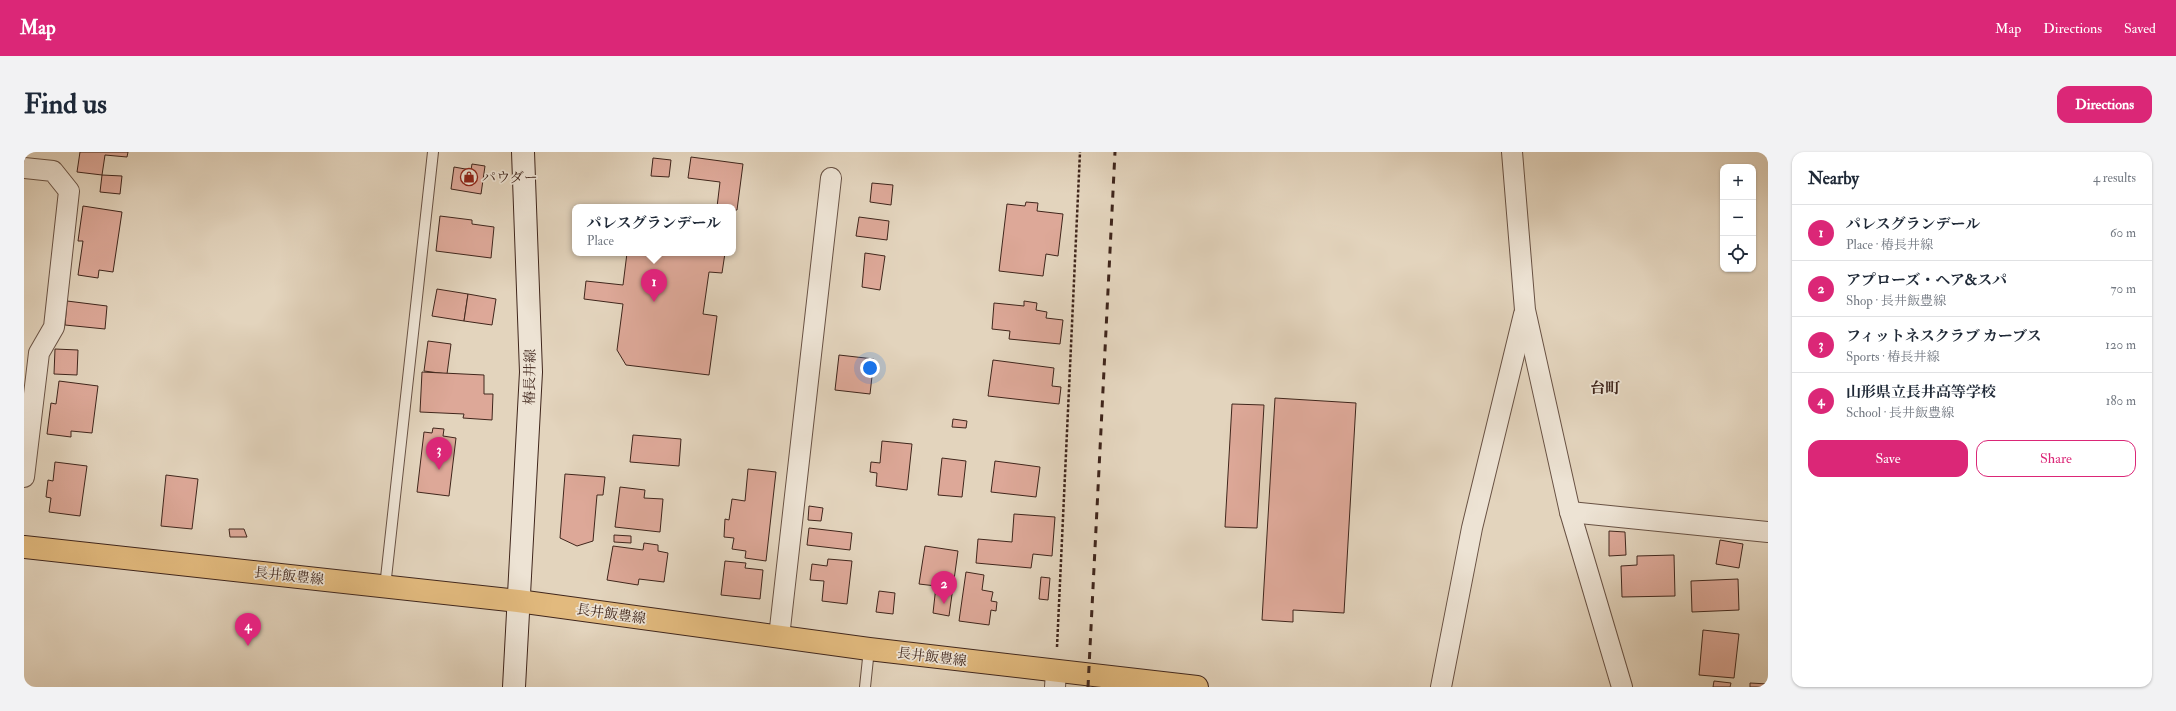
<!DOCTYPE html>
<meta charset="utf-8">
<style>
:root{--surface:#fff;--page:#f2f2f3;--text:#1f2937;--muted:#747a83;--line:#e0e1e3;--accent:#db2777}
body{margin:0;font-family:"IM FELL Double Pica","Noto Serif JP",serif;background:var(--page);color:var(--text)}
.controls{position:absolute;right:12px;top:12px;display:grid;overflow:hidden;border-radius:8px;box-shadow:0 1px 3px #0004}
.controls button{width:36px;height:36px;display:grid;place-items:center;padding:0;border:0;border-bottom:1px solid var(--line);background:var(--surface);color:var(--text);font:20px sans-serif}
.you{position:absolute;left:846px;top:216px;width:14px;height:14px;margin:-10px;border:3px solid #fff;border-radius:50%;background:#1a73e8;box-shadow:0 0 0 6px #1a73e833}
.badge{display:grid;place-items:center;width:26px;height:26px;border-radius:50%;background:var(--accent);color:#fff;font-size:13px;font-weight:700}
.pin{position:absolute;translate:-50% -33px;filter:drop-shadow(0 1px 2px #0008)}
.pin::after{content:'';position:absolute;top:21px;width:14px;height:12px;background:inherit;clip-path:polygon(0 0,100% 0,50% 100%)}
.popup{position:absolute;left:548px;top:52px;width:164px;height:52px;box-sizing:border-box;display:grid;place-content:center;border-radius:8px;background:var(--surface);filter:drop-shadow(0 1px 3px #0005);font-size:13px;white-space:nowrap;color:var(--muted)}
.popup b{font-size:15px;color:var(--text)}
.popup::after{content:'';position:absolute;left:50%;top:100%;margin-left:-8px;border:8px solid transparent;border-top-color:var(--surface)}
.list{margin:0;padding:0;list-style:none}
h2{display:flex;justify-content:space-between;align-items:center;height:52px;margin:0;padding:0 16px;font-size:17px}
h2 small{font-size:13px;font-weight:400;color:var(--muted)}
.list li{display:grid;grid-template-columns:26px 1fr auto;gap:12px;align-items:center;box-sizing:border-box;height:56px;padding:0 16px;border-top:1px solid var(--line)}
.list b{display:block;font-size:15px;white-space:nowrap}
.list p{margin:0;font-size:13px;white-space:nowrap;color:var(--muted)}
.list em{font-size:13px;font-style:normal;color:var(--muted)}
.actions{display:flex;gap:8px;padding:12px 16px}
.actions a{flex:1;padding:9px 0;border:1px solid var(--accent);border-radius:12px;text-align:center;font-size:14px;color:var(--accent)}
.actions .main{background:var(--accent);color:#fff}
.icon{flex:none;width:22px;height:22px;fill:none;stroke:currentColor;stroke-width:2;stroke-linecap:round;stroke-linejoin:round}
.map{position:relative;flex:none;width:1744px;height:535px;overflow:hidden;border-radius:12px}
header{display:flex;align-items:center;gap:24px;box-sizing:border-box;height:56px;padding:0 20px;background:var(--accent);color:#fff}
header strong{font-size:19px}
nav{display:flex;gap:22px;margin-inline-start:auto;font-size:14px}
.intro{display:flex;align-items:center;justify-content:space-between;box-sizing:border-box;height:96px;padding:0 24px}
h1{margin:0;font-size:28px}
.button{padding:10px 18px;border-radius:12px;background:var(--accent);color:#fff;font-size:14px;font-weight:700}
main{display:flex;gap:24px;padding:0 24px}
aside{flex:1;background:var(--surface);border-radius:12px;box-shadow:0 1px 3px #0004}
.map>svg:first-child{display:block}
.building{fill:#dda898;stroke:#40261c}
.lines{fill:none;stroke-linecap:round;stroke-linejoin:round}
.lane-casing{stroke:#695244;stroke-width:12}
.street-casing{stroke:#695244;stroke-width:22}
.secondary-casing{stroke:#40261c;stroke-width:24}
.primary-casing{stroke:#40261c;stroke-width:24}
.path{stroke:#40261c;stroke-width:2.5;stroke-dasharray:3 2;stroke-linecap:butt}
.lane{stroke:#ede3d4;stroke-width:10}
.street{stroke:#ede3d4;stroke-width:20}
.secondary{stroke:#ede3d4;stroke-width:22}
.primary{stroke:#e2ba7e;stroke-width:22}
.rail{stroke:#40261c;stroke-width:3;stroke-dasharray:7 7;stroke-linecap:butt}
.labels{text-anchor:middle;dominant-baseline:central;stroke-width:3.5;stroke-linejoin:round;paint-order:stroke}
.poi-label{font-size:14px;fill:#40261c;stroke:#ede3d4;text-anchor:start}
.street-label{font-size:14px;fill:#40261c;stroke:#ede3d4}
.neighbourhood-label{font-size:15px;font-weight:bold;fill:#40261c;stroke:#ede3d4}
</style>
<header>
<strong>Map</strong>
<nav><a>Map</a><a>Directions</a><a>Saved</a></nav>
</header>
<div class="intro"><h1>Find us</h1><a class="button">Directions</a></div>
<main>
<div class="map">
<svg width="1744" height="535" viewBox="0 0 1744 535">
<rect width="100%" height="100%" fill="#e3d4bd"/>
<filter id="stains"><feTurbulence type="fractalNoise" baseFrequency=".005" numOctaves="4"/><feColorMatrix values="0 0 0 0 .2 0 0 0 0 .09 0 0 0 0 .02 0 0 0 .5 -.17"/></filter>
<radialGradient id="worn" r=".72"><stop offset=".6" stop-color="#630" stop-opacity="0"/><stop offset="1" stop-color="#630" stop-opacity=".3"/></radialGradient>
<!-- building -->
<g class="building">
<polygon points="56,0 104,0 103,5 81,3 78,23 53,20"/>
<polygon points="667,5 719,12 713,58 709,58 709,55 693,55 696,30 664,26"/>
<polygon points="629,6 647,8 645,25 627,24"/>
<polygon points="448,12 461,14 457,42 427,37 430,15 447,18"/>
<polygon points="78,23 98,24 96,42 76,40"/>
<polygon points="848,31 869,33 867,53 846,50"/>
<polygon points="1002,50 1014,51 1013,59 1039,62 1034,104 1022,102 1019,124 975,119 983,52 1001,54"/>
<polygon points="59,54 98,60 89,120 75,118 74,126 54,123 59,89 54,89"/>
<polygon points="416,64 448,68 448,72 470,75 467,106 412,99"/>
<polygon points="835,65 865,69 863,88 832,84"/>
<polygon points="603,101 701,101 698,121 685,120 679,162 693,164 685,223 602,213 593,198 599,152 560,147 562,129 599,133"/>
<polygon points="841,101 861,104 856,138 838,135"/>
<polygon points="413,137 444,142 440,169 408,164"/>
<polygon points="444,142 472,147 468,173 440,169"/>
<polygon points="43,149 83,154 81,177 41,173"/>
<polygon points="1000,149 1013,151 1012,158 1023,160 1022,166 1039,168 1036,192 985,187 986,179 968,177 970,151 1000,154"/>
<polygon points="404,189 427,192 423,222 400,219"/>
<polygon points="31,197 54,198 53,223 30,222"/>
<polygon points="815,203 850,207 846,242 811,238"/>
<polygon points="969,208 1030,216 1028,234 1037,235 1035,252 964,244"/>
<polygon points="398,220 460,223 460,242 469,242 468,268 439,266 440,262 396,260"/>
<polygon points="35,229 74,234 68,281 47,279 47,285 23,282 27,251 32,252"/>
<polygon points="1251,246 1332,251 1320,461 1269,458 1269,470 1238,468"/>
<polygon points="1208,252 1240,253 1233,376 1201,375"/>
<polygon points="929,267 943,269 942,276 928,275"/>
<polygon points="409,276 420,277 419,284 432,286 425,344 393,340 400,280 408,281"/>
<polygon points="609,283 657,287 655,314 606,310"/>
<polygon points="858,289 888,292 883,338 852,334 853,321 846,320 847,310 856,311"/>
<polygon points="918,306 942,309 938,345 914,343"/>
<polygon points="971,309 1016,315 1012,345 967,340"/>
<polygon points="31,310 63,314 56,364 25,360 27,346 22,345 24,328 29,329"/>
<polygon points="724,317 752,320 742,409 721,406 722,399 708,397 710,386 700,385 701,367 705,368 708,347 721,349"/>
<polygon points="541,322 581,325 579,343 573,343 569,389 553,394 536,386"/>
<polygon points="142,323 174,327 168,377 137,374"/>
<polygon points="596,335 621,338 620,346 639,347 636,380 591,375"/>
<polygon points="785,354 799,356 797,369 784,368"/>
<polygon points="990,362 1031,365 1028,404 1009,402 1007,416 952,411 954,387 988,390"/>
<polygon points="785,376 828,381 826,398 783,393"/>
<polygon points="205,377 220,377 223,385 206,385"/>
<polygon points="1585,379 1601,380 1602,403 1585,404"/>
<polygon points="590,383 607,384 607,391 590,390"/>
<polygon points="1696,388 1719,392 1715,416 1692,412"/>
<polygon points="620,391 634,393 634,399 644,401 640,430 615,427 614,433 583,428 589,394 619,398"/>
<polygon points="901,394 934,399 925,464 909,461 912,434 895,432"/>
<polygon points="1650,403 1651,444 1598,445 1597,414 1613,413 1613,404"/>
<polygon points="804,407 828,409 823,452 798,449 800,429 786,428 788,412 803,414"/>
<polygon points="701,409 722,411 721,416 739,418 736,447 697,443"/>
<polygon points="942,420 960,423 958,438 969,440 967,449 973,450 972,459 967,458 965,473 935,469"/>
<polygon points="1017,425 1026,426 1024,448 1015,447"/>
<polygon points="1714,427 1715,458 1668,460 1667,429"/>
<polygon points="855,439 871,441 869,462 852,460"/>
<polygon points="1679,478 1715,482 1710,526 1675,523"/>
<polygon points="1690,529 1707,531 1706,535 1689,535"/>
<polygon points="1726,531 1744,532 1744,535 1726,535"/>
</g>
<g class="lines">
<!-- lane casing -->
<g class="lane-casing">
<g id="lane">
<polyline points="361,435 409,0"/>
<polyline points="841,535 845,497"/>
</g>
</g>
<!-- street casing -->
<g class="street-casing">
<g id="street">
<polyline points="1488,0 1501,158 1546,360 1598,535"/>
<polyline points="0,16 29,19 45,39 30,175 15,201 0,325"/>
<polyline points="1546,360 1744,380"/>
<polyline points="755,485 807,26"/>
<polyline points="1031,535 1032,520"/>
<polyline points="1417,535 1448,376 1500,162"/>
</g>
</g>
<!-- secondary casing -->
<g class="secondary-casing">
<polyline id="secondary" points="490,535 507,220 499,0"/>
</g>
<!-- primary casing -->
<g class="primary-casing">
<polyline id="primary" points="0,395 494,449 845,497 1173,535"/>
</g>
<!-- path -->
<polyline class="path" points="1033,495 1056,0"/>
<!-- lane -->
<use href="#lane" class="lane"/>
<!-- street -->
<use href="#street" class="street"/>
<!-- secondary -->
<use href="#secondary" class="secondary"/>
<!-- primary -->
<use href="#primary" class="primary"/>
<!-- rail -->
<polyline class="rail" points="1064,535 1091,0"/>
</g>
<!-- icons -->
<defs>
<g id="shop-ring" transform="scale(0.9)"><circle r="9.5" fill="#ede3d4" stroke="#8f2418" stroke-width="1.5"/><path d="M-5-2.5h2.3a2.7 3.5 0 0 1 5.4 0H5L5.5 6h-11ZM-1.5-2.5h3a1.5 2.3 0 0 0-3 0Z" fill="#8f2418"/></g>
</defs>
<g fill-rule="evenodd">
<use href="#shop-ring" x="445" y="25"/>
</g>
<g class="labels">
<!-- poi labels -->
<g class="poi-label">
<text x="458" y="25">パウダー</text>
</g>
<!-- street labels -->
<g class="street-label">
<text transform="translate(506 225) rotate(-89)">椿長井線</text>
<text transform="translate(265 424) rotate(6)">長井飯豊線</text>
<text transform="translate(587 462) rotate(8)">長井飯豊線</text>
<text transform="translate(908 505) rotate(7)">長井飯豊線</text>
</g>
<!-- neighbourhood labels -->
<g class="neighbourhood-label">
<text x="1581" y="236">台町</text>
</g>
</g>
<rect width="100%" height="100%" filter="url(#stains)"/>
<rect width="100%" height="100%" fill="url(#worn)"/>
</svg>
<div class="controls">
<button>+</button>
<button>−</button>
<button><svg class="icon" aria-label="locate" viewBox="0 0 24 24"><circle cx="12" cy="12" r="6"/><path d="M12 2v4M12 18v4M2 12h4M18 12h4"/></svg></button>
</div>
<div class="you"></div>
<div class="pin badge" style="left:630px;top:150px">1</div>
<div class="popup"><b>パレスグランデール</b>Place</div>
<div class="pin badge" style="left:920px;top:452px">2</div>
<div class="pin badge" style="left:415px;top:318px">3</div>
<div class="pin badge" style="left:224px;top:494px">4</div>
</div>
<aside>
<h2>Nearby<small>4 results</small></h2>
<ul class="list">
<li><span class="badge">1</span><div><b>パレスグランデール</b><p>Place · 椿長井線</p></div><em>60 m</em></li>
<li><span class="badge">2</span><div><b>アプローズ・ヘア&amp;スパ</b><p>Shop · 長井飯豊線</p></div><em>70 m</em></li>
<li><span class="badge">3</span><div><b>フィットネスクラブ カーブス</b><p>Sports · 椿長井線</p></div><em>120 m</em></li>
<li><span class="badge">4</span><div><b>山形県立長井高等学校</b><p>School · 長井飯豊線</p></div><em>180 m</em></li>
</ul>
<div class="actions"><a class="main">Save</a><a>Share</a></div>
</aside>
</main>
